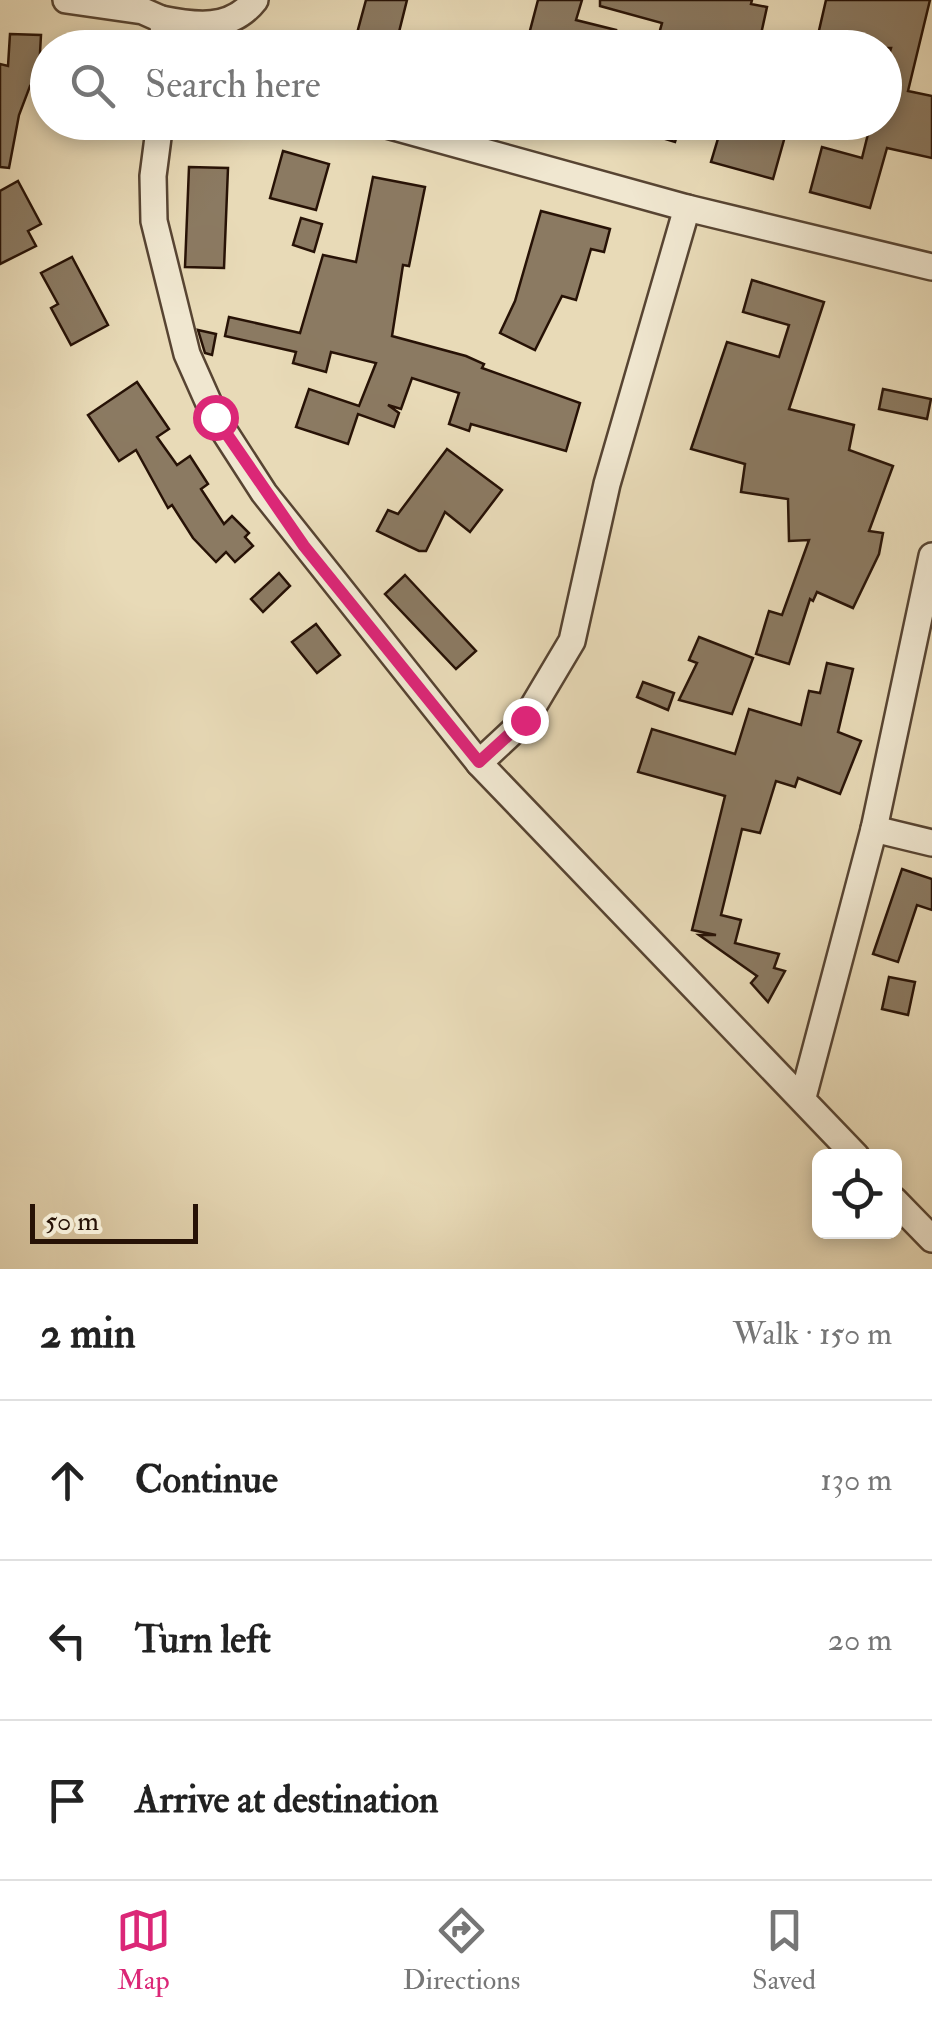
<!DOCTYPE html>
<meta charset="utf-8">
<style>
:root{--surface:#fff;--page:#f6f6f6;--text:#222;--muted:#767676;--line:#e0e0e0;--accent:#db2777}
body{margin:0;font-family:"IM FELL Double Pica",serif;background:var(--page);color:var(--text)}
.controls{position:absolute;right:30px;bottom:30px;display:grid;overflow:hidden;border-radius:15px;box-shadow:0 5px 15px #0003}
.controls button{width:90px;height:90px;display:grid;place-items:center;padding:0;border:0;border-bottom:2px solid var(--line);background:var(--surface);color:var(--text);font:50px sans-serif}
.scale{position:absolute;left:30px;bottom:25px;width:168px;box-sizing:border-box;padding-left:10px;border:5px solid #271206;border-top:0;font-size:28px;line-height:35px;white-space:nowrap;color:#271206;-webkit-text-stroke:8px #f0e7d0;paint-order:stroke}
.stop{position:absolute;width:30px;height:30px;margin:-22px;border:8px solid #db2777;border-radius:50%;background:#fff}
.stop.end{background:#db2777;border-color:#fff;box-shadow:0 2px 10px #0008}
.list{margin:0;padding:0;list-style:none}
h2{display:flex;justify-content:space-between;align-items:center;height:130px;margin:0;padding:0 40px;font-size:42px}
h2 small{font-size:32px;font-weight:400;color:var(--muted)}
.list li{display:grid;grid-template-columns:65px 1fr auto;gap:30px;align-items:center;box-sizing:border-box;height:160px;padding:0 40px;border-top:2px solid var(--line)}
.list b{display:block;font-size:38px;white-space:nowrap}
.list em{font-size:32px;font-style:normal;color:var(--muted)}
.icon{flex:none;width:55px;height:55px;fill:none;stroke:currentColor;stroke-width:2;stroke-linecap:round;stroke-linejoin:round}
.map{position:relative;flex:none;width:932px;height:1269px;overflow:hidden}
.search{position:absolute;background:var(--surface);box-shadow:0 5px 15px #0003;left:30px;right:30px;top:30px;height:110px;display:flex;align-items:center;gap:25px;box-sizing:border-box;padding:0 35px;border-radius:55px;color:var(--muted);font-size:38px}
.sheet{height:610px;background:var(--surface)}
nav{display:flex;justify-content:space-around;align-items:center;box-sizing:border-box;height:140px;border-top:2px solid var(--line);background:var(--surface);font-size:28px;color:var(--muted)}
nav a{display:grid;justify-items:center;gap:5px}
nav .on{color:var(--accent)}
.map>svg:first-child{display:block}
.building{fill:#8b7a62;stroke:#271206;stroke-width:2.5}
.lines{fill:none;stroke-linecap:round;stroke-linejoin:round}
.street-casing{stroke:#574432;stroke-width:30}
.street{stroke:#f0e7d0;stroke-width:25}
.route{stroke:#db2777;stroke-width:12}
</style>
<div class="map">
<svg width="932" height="1269" viewBox="0 0 932 1269">
<rect width="100%" height="100%" fill="#e8dab7"/>
<filter id="stains"><feTurbulence type="fractalNoise" baseFrequency=".002" numOctaves="4"/><feColorMatrix values="0 0 0 0 .2 0 0 0 0 .09 0 0 0 0 .02 0 0 0 .5 -.17"/></filter>
<radialGradient id="worn" r=".72"><stop offset=".6" stop-color="#630" stop-opacity="0"/><stop offset="1" stop-color="#630" stop-opacity=".3"/></radialGradient>
<!-- building -->
<g class="building">
<polygon points="366,0 407,0 395,48 353,48"/>
<polygon points="538,0 582,0 576,20 616,30 612,48 548,48 527,42"/>
<polygon points="600,0 752,0 751,4 767,7 758,48 655,48 662,23 600,6"/>
<polygon points="826,0 930,0 908,91 932,96 932,158 887,148 870,208 810,192 822,147 862,158 871,122 884,122 884,73 891,48 815,48"/>
<polygon points="10,34 41,35 38,89 30,86 19,115 9,168 0,167 0,64 8,66"/>
<polygon points="626,122 681,122 675,142 626,127"/>
<polygon points="723,122 789,122 773,179 711,162"/>
<polygon points="283,151 329,164 316,210 270,198"/>
<polygon points="189,167 228,168 224,268 185,267"/>
<polygon points="373,177 425,187 409,266 403,265 392,336 466,356 484,364 482,368 580,403 566,451 471,424 469,431 449,424 459,393 412,378 401,409 388,405 399,413 394,427 358,414 348,444 296,427 309,389 359,406 376,363 331,352 326,372 293,363 296,352 225,336 229,317 300,333 323,255 356,262"/>
<polygon points="18,181 41,224 28,231 36,246 0,264 0,191"/>
<polygon points="541,211 610,229 604,252 591,249 576,300 562,296 535,350 500,333 515,301"/>
<polygon points="301,218 322,224 314,252 293,245"/>
<polygon points="72,257 108,325 71,345 51,308 58,304 41,273"/>
<polygon points="752,280 824,302 789,409 854,425 849,450 893,466 869,531 883,533 879,554 853,608 817,592 813,601 810,599 789,664 756,654 769,611 782,615 809,540 789,541 788,499 741,492 745,464 691,449 727,342 779,357 789,325 743,312"/>
<polygon points="198,330 216,334 212,355 205,353"/>
<polygon points="137,382 169,429 157,437 177,465 190,456 208,484 201,489 224,524 232,516 249,533 245,537 253,546 235,562 226,552 216,562 193,538 172,505 168,508 136,450 119,461 88,415"/>
<polygon points="883,389 931,399 927,419 879,409"/>
<polygon points="447,449 502,490 470,532 445,512 426,551 419,551 377,531 388,510 398,514"/>
<polygon points="279,573 290,586 263,612 251,599"/>
<polygon points="405,575 476,651 456,669 385,594"/>
<polygon points="316,624 340,655 317,673 292,642"/>
<polygon points="699,637 753,658 732,714 679,700 697,663 689,660"/>
<polygon points="827,663 853,669 838,732 861,741 840,794 798,778 795,787 776,781 760,833 742,829 721,915 741,920 735,943 779,954 774,968 785,971 768,1002 751,983 757,976 699,935 716,935 692,930 725,796 638,772 652,729 735,754 749,709 801,725 809,691 820,693"/>
<polygon points="643,682 674,693 668,710 637,697"/>
<polygon points="902,869 932,879 932,910 917,905 898,962 873,954"/>
<polygon points="889,977 915,982 908,1015 882,1009"/>
</g>
<g class="lines">
<!-- street casing -->
<g class="street-casing">
<g id="street">
<polyline points="66,0 143,11 161,19 169,48"/>
<path d="M161,19c34,7 70,12 94,-19"/>
<polyline points="160,122 153,176 154,221 187,354 215,417 264,493 479,763 856,1156"/>
<polyline points="376,122 687,208 932,267"/>
<polyline points="479,763 525,720 572,641 607,484 687,208"/>
<polyline points="874,829 932,843"/>
<polyline points="803,1097 874,829 932,556"/>
<polyline points="894,1200 932,1239"/>
</g>
</g>
<!-- street -->
<use href="#street" class="street"/>
</g>
<g class="lines">
<!-- route -->
<polyline class="route" points="215,417 304,546 479,762 525,720"/>
</g>
<rect width="100%" height="100%" filter="url(#stains)"/>
<rect width="100%" height="100%" fill="url(#worn)"/>
</svg>
<div class="controls">
<button><svg class="icon" aria-label="locate" viewBox="0 0 24 24"><circle cx="12" cy="12" r="6"/><path d="M12 2v4M12 18v4M2 12h4M18 12h4"/></svg></button>
</div>
<div class="scale">50 m</div>
<div class="stop" style="left:215px;top:417px"></div>
<div class="stop end" style="left:525px;top:720px"></div>
<div class="search"><svg class="icon" aria-label="search" viewBox="0 0 24 24"><circle cx="10" cy="10" r="6"/><path d="M15 15l6 6"/></svg>Search here</div>
</div>
<section class="sheet">
<h2>2 min<small>Walk · 150 m</small></h2>
<ul class="list">
<li><svg class="icon" aria-label="ahead" viewBox="0 0 24 24"><path d="M12 20V5M6 11l6-6 6 6"/></svg><div><b>Continue</b></div><em>130 m</em></li>
<li><svg class="icon" aria-label="left" viewBox="0 0 24 24"><path d="M17 20v-9H6M10 6l-5 5 5 5"/></svg><div><b>Turn left</b></div><em>20 m</em></li>
<li><svg class="icon" aria-label="arrive" viewBox="0 0 24 24"><path d="M6 21V4h12l-3 4 3 4H6"/></svg><div><b>Arrive at destination</b></div></li>
</ul>
</section>
<nav>
<a class="on"><svg class="icon" aria-label="map" viewBox="0 0 24 24"><path d="M3 6l6-2 6 2 6-2v14l-6 2-6-2-6 2zM9 4v14M15 6v14"/></svg>Map</a>
<a><svg class="icon" aria-label="directions" viewBox="0 0 24 24"><path d="M12 3l9 9-9 9-9-9zM9 14v-3h6M13 9l2 2-2 2"/></svg>Directions</a>
<a><svg class="icon" aria-label="saved" viewBox="0 0 24 24"><path d="M7 4h10v16l-5-4-5 4z"/></svg>Saved</a>
</nav>
